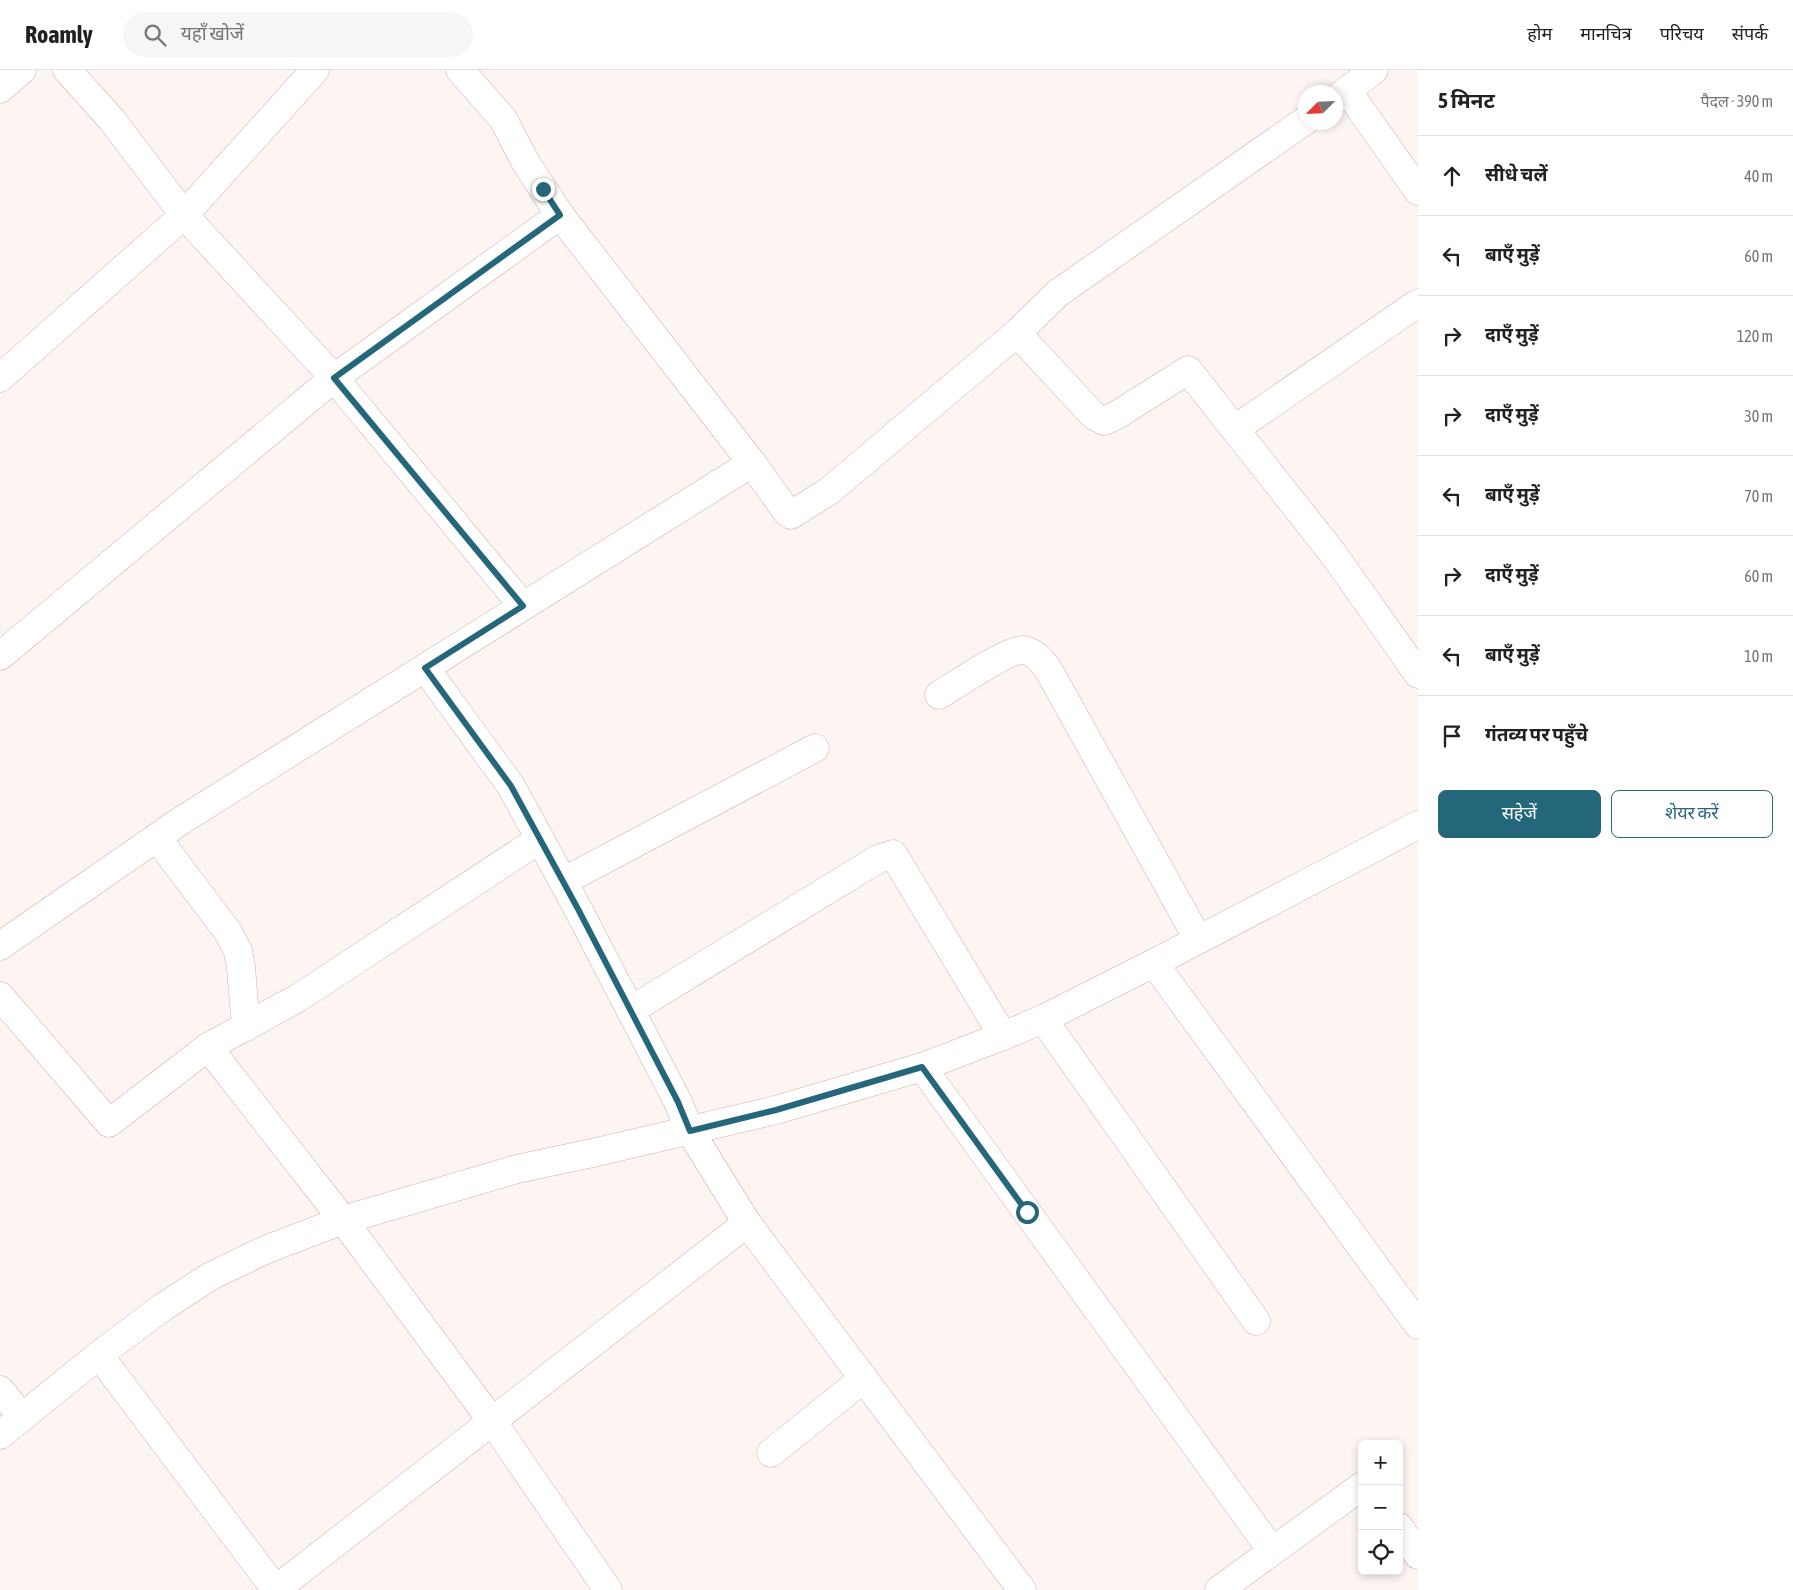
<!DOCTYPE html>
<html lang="hi">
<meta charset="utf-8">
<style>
:root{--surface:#fff;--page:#f6f6f6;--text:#202124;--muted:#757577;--line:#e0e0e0;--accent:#25677a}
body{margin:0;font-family:"Asap Condensed","Noto Sans Devanagari",sans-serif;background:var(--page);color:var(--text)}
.controls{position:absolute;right:15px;bottom:15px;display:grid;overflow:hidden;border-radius:8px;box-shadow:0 2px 8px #0003}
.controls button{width:45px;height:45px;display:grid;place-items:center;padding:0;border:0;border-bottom:1px solid var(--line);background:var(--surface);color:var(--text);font:25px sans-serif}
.compass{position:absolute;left:1298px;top:15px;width:45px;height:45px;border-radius:50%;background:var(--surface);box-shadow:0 2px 8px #0003;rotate:246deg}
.stop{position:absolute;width:15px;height:15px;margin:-11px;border:4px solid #25677a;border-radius:50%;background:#fff}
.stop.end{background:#25677a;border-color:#fff;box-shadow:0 1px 5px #0008}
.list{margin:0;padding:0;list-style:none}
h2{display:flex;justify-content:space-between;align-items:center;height:65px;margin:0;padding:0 20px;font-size:21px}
h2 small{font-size:16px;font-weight:400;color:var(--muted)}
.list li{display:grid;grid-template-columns:32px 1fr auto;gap:15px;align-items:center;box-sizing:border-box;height:80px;padding:0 20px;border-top:1px solid var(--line)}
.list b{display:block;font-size:19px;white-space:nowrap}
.list em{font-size:16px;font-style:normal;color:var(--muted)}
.actions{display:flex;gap:10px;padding:15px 20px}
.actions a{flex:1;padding:11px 0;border:1px solid var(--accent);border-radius:8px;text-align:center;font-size:18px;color:var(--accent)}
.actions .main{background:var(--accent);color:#fff}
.icon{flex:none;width:28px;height:28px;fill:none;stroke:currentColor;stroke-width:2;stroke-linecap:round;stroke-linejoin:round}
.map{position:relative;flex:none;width:1418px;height:1520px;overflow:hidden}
header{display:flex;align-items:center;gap:30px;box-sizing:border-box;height:70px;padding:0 25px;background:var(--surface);border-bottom:1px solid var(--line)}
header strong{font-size:24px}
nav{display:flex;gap:28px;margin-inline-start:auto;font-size:18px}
.search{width:350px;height:45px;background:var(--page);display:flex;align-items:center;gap:12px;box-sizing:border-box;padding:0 18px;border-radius:28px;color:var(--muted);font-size:19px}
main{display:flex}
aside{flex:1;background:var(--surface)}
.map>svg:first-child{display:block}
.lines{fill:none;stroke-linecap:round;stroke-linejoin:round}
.minor-casing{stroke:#d0b0a4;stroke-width:29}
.major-casing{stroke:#d0b0a4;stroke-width:29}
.minor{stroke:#fff;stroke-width:28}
.major{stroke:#fff;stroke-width:28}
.route{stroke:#25677a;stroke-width:6}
</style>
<header>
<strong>Roamly</strong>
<div class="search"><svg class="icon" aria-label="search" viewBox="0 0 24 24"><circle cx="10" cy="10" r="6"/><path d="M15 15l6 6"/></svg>यहाँ खोजें</div>
<nav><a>होम</a><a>मानचित्र</a><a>परिचय</a><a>संपर्क</a></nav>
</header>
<main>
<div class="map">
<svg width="1418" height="1520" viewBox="0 0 1418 1520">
<rect width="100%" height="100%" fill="#fcf5f2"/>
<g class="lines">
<!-- minor casing -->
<g class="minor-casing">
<g id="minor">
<polyline points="67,0 112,50 184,145 334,308 523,536"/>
<polyline points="460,0 503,49 526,93 560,145 752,393 787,442 791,445 829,421 1017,263 1093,345 1104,351 1117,345 1188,300 1334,485 1418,604"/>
<polyline points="0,19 22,0"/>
<polyline points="1347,20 1418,121"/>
<polyline points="1336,29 1374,0"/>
<polyline points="1017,263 1058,223 1306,50"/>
<polyline points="0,308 184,145 315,0"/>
<polyline points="1235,359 1418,233"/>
<polyline points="0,586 334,308 560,145"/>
<polyline points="425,598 511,716 578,839 678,1032 690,1061 747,1153 1022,1520"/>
<path d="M939,625c15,-9 71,-47 85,-45 12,3 17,10 24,19l150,270"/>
<polyline points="157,768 228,862 238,881 241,898 246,957"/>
<polyline points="564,811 815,678"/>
<polyline points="0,876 182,750 752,393"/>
<polyline points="1154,893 1418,1255"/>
<polyline points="0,926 109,1053 208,977 343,1150 492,1351 608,1520"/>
<polyline points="631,940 878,789 893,784 1003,966"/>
<polyline points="1043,949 1256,1251"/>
<polyline points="208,977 298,928 540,769"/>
<polyline points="922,997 1272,1481"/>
<polyline points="99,1285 276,1520"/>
<polyline points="0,1320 22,1347"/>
<polyline points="771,1383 864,1308"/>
<polyline points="1399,1457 1418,1485"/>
<polyline points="275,1520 747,1153"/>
<polyline points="1219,1520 1362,1416"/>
</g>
</g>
<!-- major casing -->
<g class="major-casing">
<polyline id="major" points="0,1365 99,1285 163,1237 211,1206 265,1180 343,1150 517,1099 597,1082 776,1040 922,997 1003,966 1043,949 1154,893 1418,755"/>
</g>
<!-- minor -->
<use href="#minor" class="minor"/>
<!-- major -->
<use href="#major" class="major"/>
</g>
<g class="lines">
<!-- route -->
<polyline class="route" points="543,119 560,145 334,308 523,536 425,598 511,716 578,839 678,1032 690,1061 776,1040 922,997 1027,1142"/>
</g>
</svg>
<div class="controls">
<button>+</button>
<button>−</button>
<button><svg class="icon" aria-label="locate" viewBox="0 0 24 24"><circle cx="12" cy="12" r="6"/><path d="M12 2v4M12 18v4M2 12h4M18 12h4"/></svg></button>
</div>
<svg class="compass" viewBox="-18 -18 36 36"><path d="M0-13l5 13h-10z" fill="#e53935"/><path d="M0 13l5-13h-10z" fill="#757577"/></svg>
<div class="stop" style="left:1027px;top:1142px"></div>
<div class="stop end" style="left:543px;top:119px"></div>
</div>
<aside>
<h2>5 मिनट<small>पैदल · 390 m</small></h2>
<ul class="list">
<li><svg class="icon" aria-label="ahead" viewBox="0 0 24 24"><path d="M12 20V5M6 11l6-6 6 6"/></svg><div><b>सीधे चलें</b></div><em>40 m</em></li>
<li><svg class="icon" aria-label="left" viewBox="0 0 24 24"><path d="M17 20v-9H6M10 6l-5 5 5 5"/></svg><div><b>बाएँ मुड़ें</b></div><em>60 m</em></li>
<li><svg class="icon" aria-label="right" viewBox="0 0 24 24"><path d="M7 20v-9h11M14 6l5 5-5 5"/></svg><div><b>दाएँ मुड़ें</b></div><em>120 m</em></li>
<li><svg class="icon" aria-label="right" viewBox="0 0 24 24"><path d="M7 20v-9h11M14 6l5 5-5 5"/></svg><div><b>दाएँ मुड़ें</b></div><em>30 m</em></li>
<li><svg class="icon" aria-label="left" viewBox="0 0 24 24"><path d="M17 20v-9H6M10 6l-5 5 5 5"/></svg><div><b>बाएँ मुड़ें</b></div><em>70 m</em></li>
<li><svg class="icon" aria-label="right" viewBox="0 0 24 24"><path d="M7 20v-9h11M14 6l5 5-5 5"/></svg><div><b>दाएँ मुड़ें</b></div><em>60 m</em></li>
<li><svg class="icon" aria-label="left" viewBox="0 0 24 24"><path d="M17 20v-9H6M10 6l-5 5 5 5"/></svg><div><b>बाएँ मुड़ें</b></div><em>10 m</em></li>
<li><svg class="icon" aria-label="arrive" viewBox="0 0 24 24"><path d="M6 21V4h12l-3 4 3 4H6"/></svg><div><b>गंतव्य पर पहुँचे</b></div></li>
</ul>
<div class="actions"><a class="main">सहेजें</a><a>शेयर करें</a></div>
</aside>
</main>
